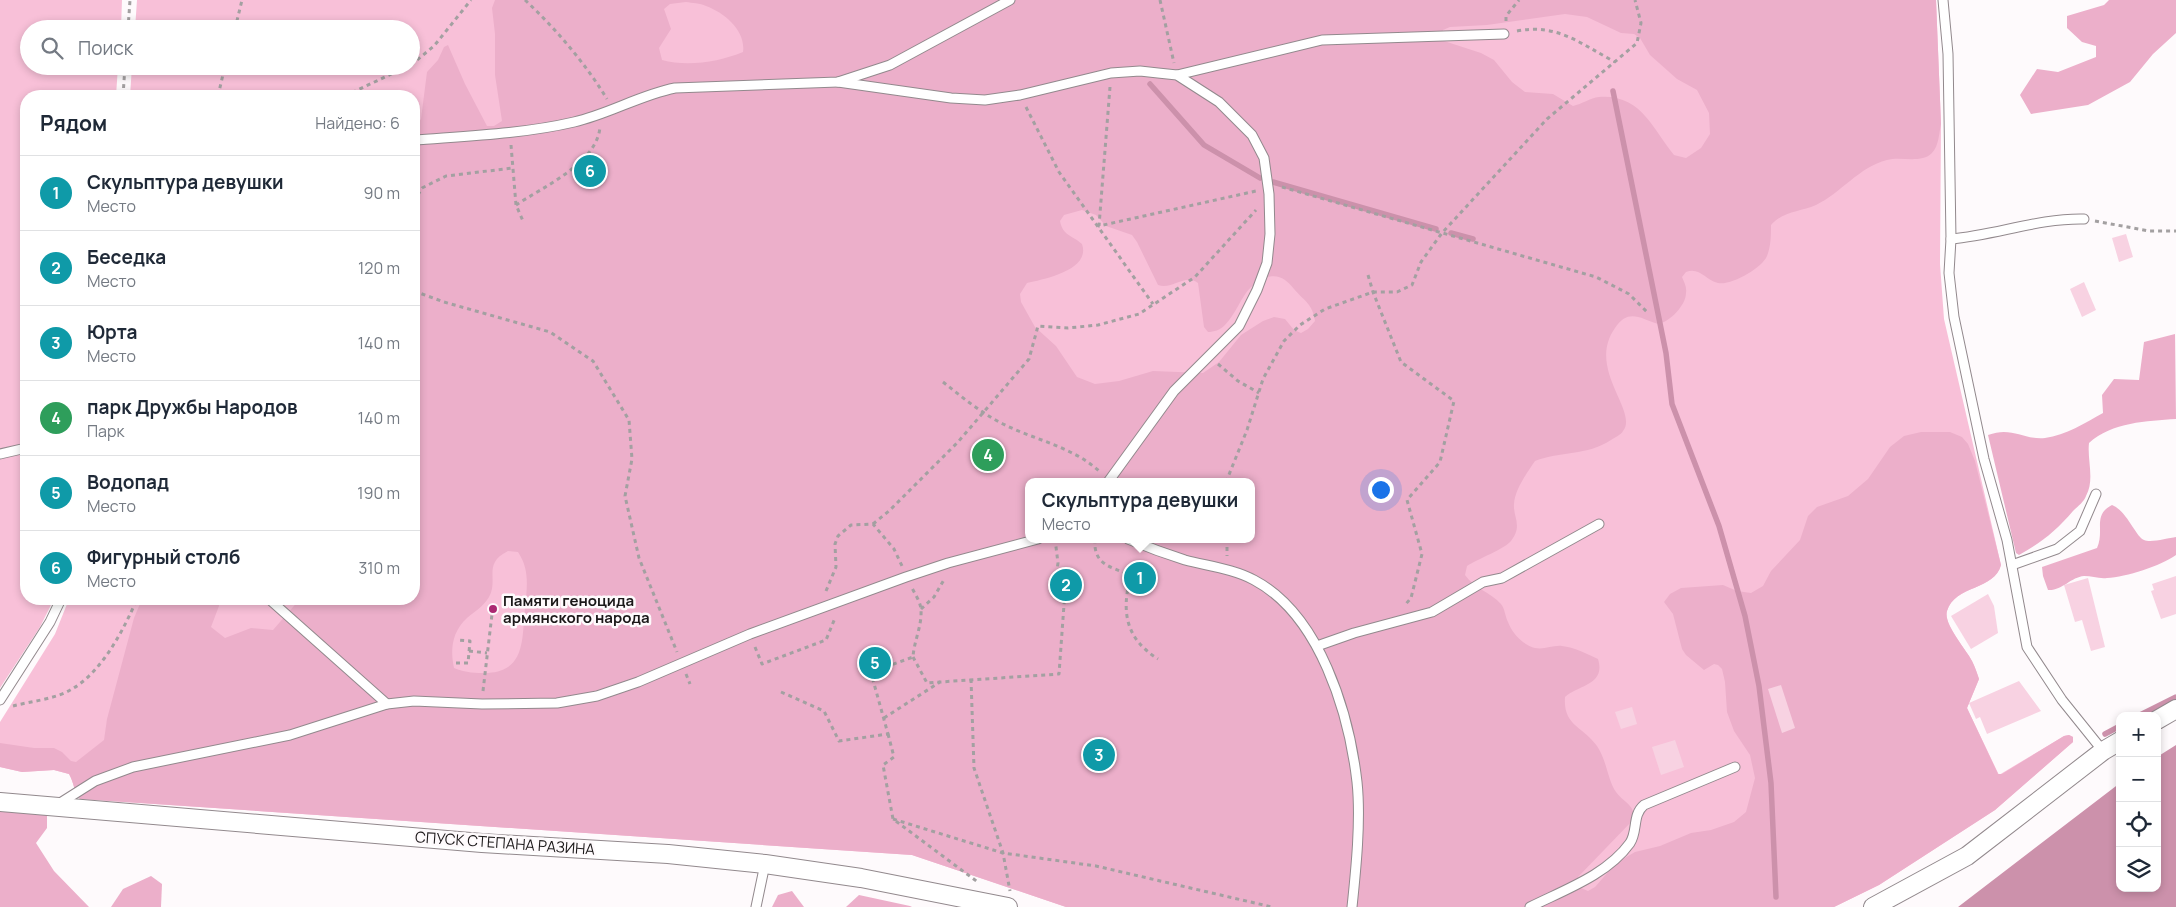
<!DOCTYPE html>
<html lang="ru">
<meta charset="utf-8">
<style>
:root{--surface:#fff;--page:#f6f6f7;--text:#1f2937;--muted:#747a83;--line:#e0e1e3;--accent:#7c3aed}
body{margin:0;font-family:Manrope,sans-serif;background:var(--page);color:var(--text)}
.controls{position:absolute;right:15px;bottom:15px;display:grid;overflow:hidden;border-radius:10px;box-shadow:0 2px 8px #0003}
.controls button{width:45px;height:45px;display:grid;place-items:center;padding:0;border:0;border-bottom:1px solid var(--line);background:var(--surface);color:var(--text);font:25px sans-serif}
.you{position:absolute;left:1380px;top:489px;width:18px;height:18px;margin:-12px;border:4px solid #fff;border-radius:50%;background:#1a73e8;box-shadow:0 0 0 8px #1a73e833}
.badge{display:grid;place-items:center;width:32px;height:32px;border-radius:50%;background:var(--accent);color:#fff;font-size:16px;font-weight:700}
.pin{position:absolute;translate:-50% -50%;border:2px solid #fff;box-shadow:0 1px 5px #0006}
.popup{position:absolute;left:1025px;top:478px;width:230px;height:65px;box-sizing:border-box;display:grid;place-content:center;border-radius:10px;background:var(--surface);filter:drop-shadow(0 1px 4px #0005);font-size:16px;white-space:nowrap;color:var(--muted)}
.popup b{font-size:19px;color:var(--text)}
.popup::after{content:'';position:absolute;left:50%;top:100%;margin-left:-10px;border:10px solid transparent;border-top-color:var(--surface)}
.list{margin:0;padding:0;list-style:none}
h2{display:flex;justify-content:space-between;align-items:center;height:65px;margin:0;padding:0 20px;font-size:21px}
h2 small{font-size:16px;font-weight:400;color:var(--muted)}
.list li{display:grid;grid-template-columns:32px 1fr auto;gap:15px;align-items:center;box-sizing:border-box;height:75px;padding:0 20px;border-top:1px solid var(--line)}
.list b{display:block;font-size:19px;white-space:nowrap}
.list p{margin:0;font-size:16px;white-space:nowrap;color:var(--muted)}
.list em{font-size:16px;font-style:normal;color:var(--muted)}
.icon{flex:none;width:28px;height:28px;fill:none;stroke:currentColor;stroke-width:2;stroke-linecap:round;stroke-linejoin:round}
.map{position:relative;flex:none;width:2176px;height:907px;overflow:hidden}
.search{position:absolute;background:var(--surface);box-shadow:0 2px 8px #0003;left:20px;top:20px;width:400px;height:55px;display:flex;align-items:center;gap:12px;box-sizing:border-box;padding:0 18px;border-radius:28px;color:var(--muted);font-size:19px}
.panel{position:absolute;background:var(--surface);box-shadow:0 2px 8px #0003;left:20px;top:90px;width:400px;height:515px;border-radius:20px}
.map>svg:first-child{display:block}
.green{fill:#f8c0d8;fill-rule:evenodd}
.forest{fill:#ecafca;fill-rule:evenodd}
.water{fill:#cc91ab}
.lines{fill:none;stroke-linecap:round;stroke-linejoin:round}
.stream{stroke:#cc91ab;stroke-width:5.5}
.building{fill:#f8d2e2}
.lane-casing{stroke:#92898d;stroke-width:11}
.street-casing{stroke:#92898d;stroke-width:20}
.path{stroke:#a3a0a1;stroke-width:3;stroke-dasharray:4 4;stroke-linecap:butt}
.lane{stroke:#fff;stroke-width:9}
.street{stroke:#fff;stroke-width:18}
.poi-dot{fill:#ab2872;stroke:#fefafc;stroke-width:2}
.labels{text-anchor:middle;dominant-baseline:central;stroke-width:5;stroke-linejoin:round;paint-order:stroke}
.poi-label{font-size:15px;font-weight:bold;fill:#1b1819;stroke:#fefafc;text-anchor:start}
.street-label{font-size:15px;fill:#1b1819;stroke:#fefafc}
</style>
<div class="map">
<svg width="2176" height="907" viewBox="0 0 2176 907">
<rect width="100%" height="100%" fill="#fefafc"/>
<!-- green -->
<g class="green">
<polygon points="0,0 122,0 121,29 29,29 29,66 118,66 116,96 26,96 26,599 54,599 40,627 0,688"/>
<path d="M137,0h1799l5,124 -1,140 4,55 57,246c-6,25 -46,20 -54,46 -4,13 19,38 25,50 3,6 5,12 7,18l-12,29 32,67 65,-39 5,-1 4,2v5l-78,68 -116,75 -45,22h-768l-154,-52 -832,-56c-6,-6 -6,-17 -11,-25l-15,-4 -32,2 -22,-5v-45l55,-88 14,-35h345v-503h-284l2,-30h279v-37h-276zM1029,482h222v57h-222z"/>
</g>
<!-- forest -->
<g class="forest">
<path d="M495,0h1441l5,124c-2,9 -2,22 -9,29 -11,11 -31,3 -45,7 -28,7 -46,33 -71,45 -16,7 -33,6 -45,20 0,10 0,21 -4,31 -5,12 -36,30 -49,27 -13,-3 -18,-16 -32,-11l-4,5c2,5 5,10 4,16 0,12 -16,29 -28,31 -18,-6 -30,-16 -43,4 -29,41 24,83 8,103 -2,4 -8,6 -12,9 -24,16 -51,11 -76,21 -8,12 -20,28 -21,43 -1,14 9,21 -3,37 -5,7 -35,19 -44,25l-2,9c9,13 25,17 36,29 4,5 4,12 7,18 4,11 15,23 27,26 9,2 18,-3 27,-2 12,1 25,8 36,13 8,26 -19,26 -33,38 -2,29 18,29 32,49 10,15 11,35 19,46 7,10 21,14 17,28l-55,57 3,11 7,3 7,-4 21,-24 19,-11 25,-6 31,-13 20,-3 23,-8 12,-10 9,-34 -5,-23 -16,-24 -7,-19 -2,-30 -3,-13 -4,-4 -4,-1 -10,6 -18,-15 -4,-6 -9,-35 -9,-12 6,-8 11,-6 42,-3 14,6 14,2 12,-7 8,-15 29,-31 8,-24 9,-9 31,-11 20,-17 22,-32 14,-11 17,-4h29l12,5 6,7 7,17 26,104c-6,25 -46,20 -54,46 -4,13 19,38 25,50 3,6 5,12 7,18l-12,29 31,66h4l62,-38 5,-1 4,2v5l-78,68 -116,75 -45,22h-768l-154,-52 -832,-56c-6,-6 -6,-17 -11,-25l-15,-4 -32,2 -22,-5v-24l34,5h20l8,4 9,9 5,1 28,-22 3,-21 27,-101 8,-19h76l1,7 -8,21 14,11 26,-10 22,2 27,-31h114v-454l3,-9 -1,-10 5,-7 6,-47 11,-12 6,-13 4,-2 17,39 22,42h7l8,-5 -7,-46v-41l-3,-26zM686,2c6,1 14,1 20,4 19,7 40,25 37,46 -24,10 -56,15 -81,8l-3,-12 12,-19 -7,-20 6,-5zM1565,14l22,3 34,16 13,1 6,4 10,17 27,24 20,11 12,23 1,21 -9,14 -15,10 -12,-3c-22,-27 -33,-61 -75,-58 -9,1 -17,7 -26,9l-20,-12 -28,-2 -13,-10 -18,-22 -13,-7 -37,-12 -3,-5 2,-6 7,-3 37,-2zM1082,210l14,5 10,11 26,9 5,7 21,43c15,5 27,-12 40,-2l6,44 4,5c6,0 12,-2 17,-7 15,-15 17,-38 40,-47 13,-5 21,1 29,11 11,13 18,14 21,32l-7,8 -7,4 -7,-3 -9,-11 -11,-2 -11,4 -22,14 -22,27 -16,11 -50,-2 -34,10 -24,3 -18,-7 -21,-31 -21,-19 -14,-25 -1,-8 7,-11c18,-4 64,-13 55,-39 -10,-9 -19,-8 -22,-23l4,-6zM1029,482h222v57h-222zM508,551l10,1c12,18 9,35 7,56 -3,29 1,63 -37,65 -13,0 -21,0 -34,-5 -4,-19 -2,-36 13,-50 8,-7 16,-11 22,-21 10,-18 -7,-33 19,-46z"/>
<polygon points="2109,0 2176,0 2176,33 2153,54 2130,82 2088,105 2031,114 2020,95 2037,69 2058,72 2096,57 2096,46 2082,42 2067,28 2067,16 2104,5"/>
<path d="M2175,334l1,85c-29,2 -64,3 -87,24 -2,17 6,37 -3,53 -2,6 -9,11 -13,15 -16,19 -32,32 -54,44l-3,-2 -28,-118c24,-9 35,5 57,3 21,-3 40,-15 58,-25l-1,-18 12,-16 25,1 5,-38z"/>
<path d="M2112,505c15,6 24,32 32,35 7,3 24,-2 32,-3v18c-15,11 -50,22 -69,23 -8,1 -15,-2 -23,-2 -13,1 -22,15 -36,14l-5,-14 -1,-9 55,-19c8,-17 -5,-33 15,-43z"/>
<polygon points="0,803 47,814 47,828 36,843 54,871 89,907 0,907"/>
<polygon points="151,876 162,884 161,907 111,907 123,889"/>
<polygon points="792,891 804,907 772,907 778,895"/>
<polygon points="859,895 910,906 912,907 846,907"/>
</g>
<!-- water -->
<polygon class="water" points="2176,745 2176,907 1958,907 2120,783 2120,888 2157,888 2157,757"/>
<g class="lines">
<!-- stream -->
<g class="stream">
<polyline points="1150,84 1204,145 1260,178"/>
<polyline points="1613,91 1666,353 1672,404 1719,526 1745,616 1759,686 1771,783 1776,897"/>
<polyline points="1273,182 1436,229"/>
<polyline points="1451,233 1473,239"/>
<polyline points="2138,716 2176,697"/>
<polyline points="2105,734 2120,726"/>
</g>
</g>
<!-- building -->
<g class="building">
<polygon points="2126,234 2133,257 2119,262 2112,238"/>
<polygon points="2084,282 2096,310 2082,317 2070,289"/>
<polygon points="2176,576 2176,614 2161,619 2151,591 2154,590 2152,584"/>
<polygon points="2088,578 2105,647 2091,651 2082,620 2075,622 2064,585"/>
<polygon points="1988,594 1994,606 1998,633 1971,649 1951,616"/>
<polygon points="2019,681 2041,711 1987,734 1980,717 1976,719 1969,703"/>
<polygon points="1781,685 1795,728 1782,733 1768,689"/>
<polygon points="1632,707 1637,724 1621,729 1615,712"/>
<polygon points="1675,740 1684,767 1661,775 1652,747"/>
</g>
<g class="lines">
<!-- lane casing -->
<g class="lane-casing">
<g id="lane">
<polyline points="1943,0 1948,54 1951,239 1949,273 1954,317 1984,459 2007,540 2027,647 2062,700 2103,751"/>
<polyline points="1177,75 1322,40 1504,34"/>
<polyline points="838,82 951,98 985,100 1020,95 1111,73 1140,71 1158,73 1177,75 1219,102 1252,135 1264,158 1269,194 1270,234 1267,263 1257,290 1239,326 1174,391 1108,482"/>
<path d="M414,140c52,-4 109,-6 160,-18 35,-8 66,-27 101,-34l163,-6 52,-17 120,-65"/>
<path d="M1951,239c45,-4 88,-21 133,-20"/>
<polyline points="0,454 26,448"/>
<path d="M1128,539c19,8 38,15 57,21 23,6 49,9 69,20 66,35 95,133 103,202 4,38 -1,87 -5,125"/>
<polyline points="2012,565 2057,549 2080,531 2096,494"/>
<polyline points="269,599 387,704"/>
<polyline points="1317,646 1354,633 1432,612 1483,582 1502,578 1599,524"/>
<polyline points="0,700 50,622 61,599"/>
<polyline points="57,805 95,781 133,767 290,735 387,704 414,701 482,704 557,703 597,696 638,682 750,634 906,577 948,563 1038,539"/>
<polyline points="756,907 765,864"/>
<path d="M1530,907c34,-17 77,-32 100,-64 8,-12 2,-28 14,-38l91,-38"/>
</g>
</g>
<!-- street casing -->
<g class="street-casing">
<g id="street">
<polyline points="2157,720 2176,709"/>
<polyline points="0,802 482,843 668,854 765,864 861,878 1008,907"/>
<polyline points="1873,907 1967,856 2103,751 2120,741"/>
</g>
</g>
<!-- path -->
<g class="path">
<path d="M525,0c31,29 60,63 82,99"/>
<polyline points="1160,0 1174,63"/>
<polyline points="1506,21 1506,16 1519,0"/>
<polyline points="128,29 130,0"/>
<polyline points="235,29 242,0"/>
<path d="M1517,31c40,-8 64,13 98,31"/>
<polyline points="411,65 434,46 471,0"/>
<polyline points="1110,87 1099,226 1256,191"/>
<polyline points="123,96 125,66"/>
<polyline points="218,96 225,66"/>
<polyline points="345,96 408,66"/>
<polyline points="1026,107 1059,172 1153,304"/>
<polyline points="511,145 516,205 523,221"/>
<polyline points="1282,187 1596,277 1629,294 1647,312"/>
<polyline points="414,202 422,188 446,176 513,168"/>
<path d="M516,205c27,-18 81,-42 84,-78"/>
<polyline points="2095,221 2149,231 2176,231"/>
<polyline points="1368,275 1373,292 1401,362 1454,401 1440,462 1407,500 1422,554 1411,598 1405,605"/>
<polyline points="414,291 444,302 550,332 593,361 629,420 632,459 625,496 639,558 677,652"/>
<polyline points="1218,364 1238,381 1259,393"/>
<path d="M943,382c19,15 38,31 60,42 32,16 70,23 96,47"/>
<polyline points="1226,482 1247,430 1263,379 1284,341 1300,325 1325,309 1373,292 1397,292 1412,285 1421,262 1442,233 1547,119 1637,43 1641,23 1635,0"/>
<polyline points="873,524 889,511 958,442 1029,359 1038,326 1068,328 1098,325 1139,314 1195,277 1256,210"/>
<path d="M1095,539c-2,26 16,28 36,36 -10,36 -6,63 27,84"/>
<polyline points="1227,539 1227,556"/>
<polyline points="826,591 836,567 835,544 838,536 851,525 873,524 894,549 902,566"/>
<polyline points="921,609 934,597 945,578"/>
<polyline points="755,647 762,664 826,640 835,618"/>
<polyline points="469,651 487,653"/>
<polyline points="913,657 927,683 940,682"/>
<polyline points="456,663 468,663 470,641 458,640"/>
<path d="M869,664l22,1 22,-8c1,-16 9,-31 8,-47 0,-7 -6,-16 -9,-22"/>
<polyline points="686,674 690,684"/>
<polyline points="971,679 974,768 1003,853 1010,891"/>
<polyline points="483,691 492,614"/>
<polyline points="781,692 824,711 839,741 888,734 873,680 873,673 875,671 889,672 891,665"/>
<path d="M13,706c19,-5 43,-7 59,-17 30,-17 52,-60 65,-90"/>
<polyline points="884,718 940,682 1059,674 1065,591 1054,590 1058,563 1055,539"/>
<polyline points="888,734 894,757 883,765 893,819 979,883"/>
<polyline points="893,819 1003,853 1096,866 1272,907"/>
</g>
<!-- lane -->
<use href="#lane" class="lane"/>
<!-- street -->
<use href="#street" class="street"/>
</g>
<!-- markers -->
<circle class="poi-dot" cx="493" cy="609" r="5"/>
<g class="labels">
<!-- poi labels -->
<g class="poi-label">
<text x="503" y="600">Памяти геноцида<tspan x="503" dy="17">армянского народа</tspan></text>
</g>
<!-- street labels -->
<g class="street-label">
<text transform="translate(505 843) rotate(4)">СПУСК СТЕПАНА РАЗИНА</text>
</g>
</g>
</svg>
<div class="controls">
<button>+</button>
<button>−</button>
<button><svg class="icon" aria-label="locate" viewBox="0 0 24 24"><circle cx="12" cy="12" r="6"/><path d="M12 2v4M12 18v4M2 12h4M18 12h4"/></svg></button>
<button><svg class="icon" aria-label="layers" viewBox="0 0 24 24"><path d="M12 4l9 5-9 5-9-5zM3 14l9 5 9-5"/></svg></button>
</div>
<div class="you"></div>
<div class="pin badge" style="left:1140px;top:578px;background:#0f9aa8">1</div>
<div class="popup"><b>Скульптура девушки</b>Место</div>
<div class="pin badge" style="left:1066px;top:585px;background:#0f9aa8">2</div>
<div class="pin badge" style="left:1099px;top:755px;background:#0f9aa8">3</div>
<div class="pin badge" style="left:988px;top:455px;background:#2e9e5b">4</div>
<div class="pin badge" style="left:875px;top:663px;background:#0f9aa8">5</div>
<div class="pin badge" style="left:590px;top:171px;background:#0f9aa8">6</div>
<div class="search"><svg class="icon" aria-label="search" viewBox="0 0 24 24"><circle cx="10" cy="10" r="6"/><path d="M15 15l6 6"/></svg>Поиск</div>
<section class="panel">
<h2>Рядом<small>Найдено: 6</small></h2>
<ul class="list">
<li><span class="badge" style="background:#0f9aa8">1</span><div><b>Скульптура девушки</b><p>Место</p></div><em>90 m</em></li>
<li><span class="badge" style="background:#0f9aa8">2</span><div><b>Беседка</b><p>Место</p></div><em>120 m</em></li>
<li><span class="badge" style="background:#0f9aa8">3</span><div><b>Юрта</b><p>Место</p></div><em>140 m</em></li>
<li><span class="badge" style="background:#2e9e5b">4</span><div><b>парк Дружбы Народов</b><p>Парк</p></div><em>140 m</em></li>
<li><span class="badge" style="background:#0f9aa8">5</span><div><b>Водопад</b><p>Место</p></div><em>190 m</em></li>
<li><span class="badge" style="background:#0f9aa8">6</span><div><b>Фигурный столб</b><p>Место</p></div><em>310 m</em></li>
</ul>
</section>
</div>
